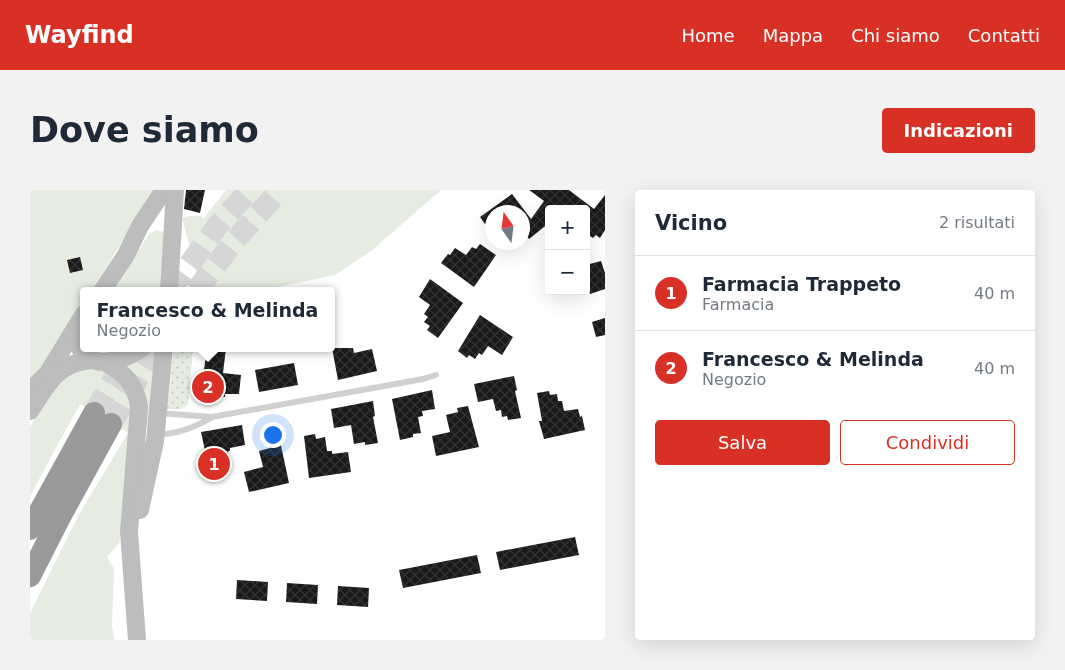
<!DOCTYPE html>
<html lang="it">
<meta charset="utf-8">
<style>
:root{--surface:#fff;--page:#f2f2f3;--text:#1f2937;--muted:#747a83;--line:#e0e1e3;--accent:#d93025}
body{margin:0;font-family:"DejaVu Sans",sans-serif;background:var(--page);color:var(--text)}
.controls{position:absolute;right:15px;top:15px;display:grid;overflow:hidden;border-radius:5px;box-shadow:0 5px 20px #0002}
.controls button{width:45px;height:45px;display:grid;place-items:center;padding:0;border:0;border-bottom:1px solid var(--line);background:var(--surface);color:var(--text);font:25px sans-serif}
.compass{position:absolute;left:455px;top:15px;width:45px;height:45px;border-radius:50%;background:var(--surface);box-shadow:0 5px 20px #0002;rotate:346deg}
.you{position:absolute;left:242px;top:244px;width:18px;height:18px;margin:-12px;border:4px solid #fff;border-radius:50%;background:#1a73e8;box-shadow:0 0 0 8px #1a73e833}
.badge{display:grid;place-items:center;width:32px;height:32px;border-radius:50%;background:var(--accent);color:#fff;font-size:16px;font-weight:700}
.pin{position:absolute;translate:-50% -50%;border:2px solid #fff;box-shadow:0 1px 5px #0006}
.popup{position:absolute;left:50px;top:97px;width:255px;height:65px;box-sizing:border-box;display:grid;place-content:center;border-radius:5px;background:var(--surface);filter:drop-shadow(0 1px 4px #0005);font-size:16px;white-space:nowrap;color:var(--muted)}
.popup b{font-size:19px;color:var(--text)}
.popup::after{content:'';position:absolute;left:50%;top:100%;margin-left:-10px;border:10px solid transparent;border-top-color:var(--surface)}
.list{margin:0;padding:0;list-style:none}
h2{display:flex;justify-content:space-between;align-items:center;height:65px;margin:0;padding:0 20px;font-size:21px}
h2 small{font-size:16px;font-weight:400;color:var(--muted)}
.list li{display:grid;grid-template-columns:32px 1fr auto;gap:15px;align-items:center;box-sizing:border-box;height:75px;padding:0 20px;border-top:1px solid var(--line)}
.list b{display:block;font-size:19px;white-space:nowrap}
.list p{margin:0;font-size:16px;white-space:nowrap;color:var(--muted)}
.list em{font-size:16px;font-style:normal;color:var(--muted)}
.actions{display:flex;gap:10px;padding:15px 20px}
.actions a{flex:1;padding:11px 0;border:1px solid var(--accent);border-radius:5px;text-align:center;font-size:18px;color:var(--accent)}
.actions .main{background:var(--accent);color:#fff}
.map{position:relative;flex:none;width:575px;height:450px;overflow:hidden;border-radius:5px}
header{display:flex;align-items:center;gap:30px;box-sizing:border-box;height:70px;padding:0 25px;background:var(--accent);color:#fff}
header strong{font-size:24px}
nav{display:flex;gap:28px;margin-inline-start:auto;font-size:18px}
.intro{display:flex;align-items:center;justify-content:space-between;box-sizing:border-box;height:120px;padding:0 30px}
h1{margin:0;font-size:35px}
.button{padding:12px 22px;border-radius:5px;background:var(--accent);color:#fff;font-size:18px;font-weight:700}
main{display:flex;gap:30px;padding:0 30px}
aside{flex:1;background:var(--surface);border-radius:5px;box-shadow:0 5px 20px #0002}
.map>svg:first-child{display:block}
.grass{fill:#e6ecdf}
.garden{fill:url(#garden-dots)}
.building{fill:url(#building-cross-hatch)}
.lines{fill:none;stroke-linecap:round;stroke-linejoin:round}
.motorway-tunnel{stroke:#d6d6d6;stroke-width:22;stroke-dasharray:22 11;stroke-linecap:butt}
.service{stroke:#d0d0d0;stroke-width:6}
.secondary{stroke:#bdbdbd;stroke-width:18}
.motorway{stroke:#9a9a9a;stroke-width:22}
</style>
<header>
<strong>Wayfind</strong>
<nav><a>Home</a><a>Mappa</a><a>Chi siamo</a><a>Contatti</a></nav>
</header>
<div class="intro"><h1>Dove siamo</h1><a class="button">Indicazioni</a></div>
<main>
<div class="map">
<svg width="575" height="450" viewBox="0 0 575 450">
<defs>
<pattern id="garden-dots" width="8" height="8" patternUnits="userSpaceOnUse" patternTransform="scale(1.25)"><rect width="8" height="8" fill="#e6ecdf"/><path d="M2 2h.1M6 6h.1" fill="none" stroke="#c6cbc0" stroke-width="1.8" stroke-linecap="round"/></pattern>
<pattern id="building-cross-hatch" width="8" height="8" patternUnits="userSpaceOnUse" patternTransform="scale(1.25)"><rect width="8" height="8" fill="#1a1a1a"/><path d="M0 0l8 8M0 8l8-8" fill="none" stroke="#333"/></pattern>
</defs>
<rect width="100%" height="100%" fill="#fff"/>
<!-- grass -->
<g class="grass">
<polygon points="0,0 125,0 61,101 54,101 54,112 7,187 0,191"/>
<polygon points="196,0 411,0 341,61 305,85 242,98 168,100 164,96 166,81 152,28 159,26 171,26 173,29"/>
<polygon points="126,40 134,42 136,45 136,101 83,101 119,44"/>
<polygon points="124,158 130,158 118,237 116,236 94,178 96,173"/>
<polygon points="55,178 78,179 102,208 91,342 89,353 77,367 84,379 82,435 84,450 0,450 0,423 48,326 98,243 50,214 0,306 0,237 23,200 37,186"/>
</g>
<!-- garden -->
<path class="garden" d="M144,158h19l-5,56c-6,7 -12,6 -21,5z"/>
<!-- building -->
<g class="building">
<polygon points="156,0 175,0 170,23 154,19"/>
<polygon points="499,0 539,0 564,19 575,5 575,40 570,48 566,45 563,48 556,43 556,19 519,19 519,33 499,49 492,41 492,22 462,22 462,44 450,27 482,4 501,29 514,11"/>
<polygon points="450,54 466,65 444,97 411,73 418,64 420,65 425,58 436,65 442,57 446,59"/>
<polygon points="50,67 53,80 40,83 37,70"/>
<polygon points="571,71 575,83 575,99 560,104 556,91 556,75"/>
<polygon points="400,89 433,113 408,148 397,140 400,136 394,132 398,127 394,124 400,115 389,107"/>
<polygon points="450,125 483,147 472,165 458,156 452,165 449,163 445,169 439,165 437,168 428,161"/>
<polygon points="575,128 575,145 566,147 562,132"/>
<polygon points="180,158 196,158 193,183 211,185 209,204 195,204 195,207 171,205 175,172 177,166 179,166"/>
<polygon points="302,158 323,158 324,163 342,159 347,181 308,190"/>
<polygon points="264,173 268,195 229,202 225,180"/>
<polygon points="484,186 487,200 485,201 491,228 478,230 477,226 472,227 471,220 466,221 463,209 448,212 444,194"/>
<polygon points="402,200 405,219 392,221 393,226 388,227 391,243 383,244 383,247 370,250 362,209"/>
<polygon points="519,201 520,205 527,204 528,211 532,211 534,221 548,219 550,227 552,226 555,240 514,249 509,231 512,231 507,203"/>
<polygon points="343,211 345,226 343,227 348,253 335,255 335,252 324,254 321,235 304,238 301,219"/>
<polygon points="438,216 449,257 406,266 402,246 420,242 416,225 428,222 427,218"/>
<polygon points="212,235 215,255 200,258 200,261 198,261 201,280 180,284 171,242"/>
<polygon points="285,244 286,249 295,247 297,261 302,261 302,264 318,262 321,282 279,288 274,246"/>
<polygon points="250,251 259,293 219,302 214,282 233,277 229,261 240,258 239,254"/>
<polygon points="545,347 549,365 470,380 466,362"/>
<polygon points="447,365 451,383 373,398 369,380"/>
<polygon points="207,390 238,392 237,411 206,409"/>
<polygon points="257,393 288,395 287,414 256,412"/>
<polygon points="308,396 339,398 338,417 307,415"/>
</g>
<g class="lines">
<!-- motorway-tunnel -->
<g class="motorway-tunnel">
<polyline points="140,101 188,35 220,0"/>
<polyline points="166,101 206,49 250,0"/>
<polyline points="64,223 99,163"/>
<polyline points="81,234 126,158"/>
</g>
<!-- service -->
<g class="service">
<polyline points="129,223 182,227 393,189 406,185"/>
<path d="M127,244c18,1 38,-7 54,-16"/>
</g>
<!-- secondary -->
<g class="secondary">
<polyline points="72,101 96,65 110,36 134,0"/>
<polyline points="139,101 145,0"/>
<path d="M54,138c-19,43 34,39 58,20"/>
<path d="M76,173c19,10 30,22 33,44l-10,125 8,108"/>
<polyline points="0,201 18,183 54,124"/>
<path d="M0,221c18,-27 26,-47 60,-51"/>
<polyline points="110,320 125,251 134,158"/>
</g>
<!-- motorway -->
<g class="motorway">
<polyline points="0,339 64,223"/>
<polyline points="0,386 30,327 81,234"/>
</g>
</g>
</svg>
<div class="controls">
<button>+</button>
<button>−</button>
</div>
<svg class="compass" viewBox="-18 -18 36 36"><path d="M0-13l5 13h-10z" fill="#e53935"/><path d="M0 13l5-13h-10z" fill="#747a83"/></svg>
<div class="you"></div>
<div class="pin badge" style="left:184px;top:274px">1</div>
<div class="pin badge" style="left:178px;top:197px">2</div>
<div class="popup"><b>Francesco &amp; Melinda</b>Negozio</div>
</div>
<aside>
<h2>Vicino<small>2 risultati</small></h2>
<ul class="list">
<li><span class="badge">1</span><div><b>Farmacia Trappeto</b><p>Farmacia</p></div><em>40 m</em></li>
<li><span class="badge">2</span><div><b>Francesco &amp; Melinda</b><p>Negozio</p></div><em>40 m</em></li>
</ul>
<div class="actions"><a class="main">Salva</a><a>Condividi</a></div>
</aside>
</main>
